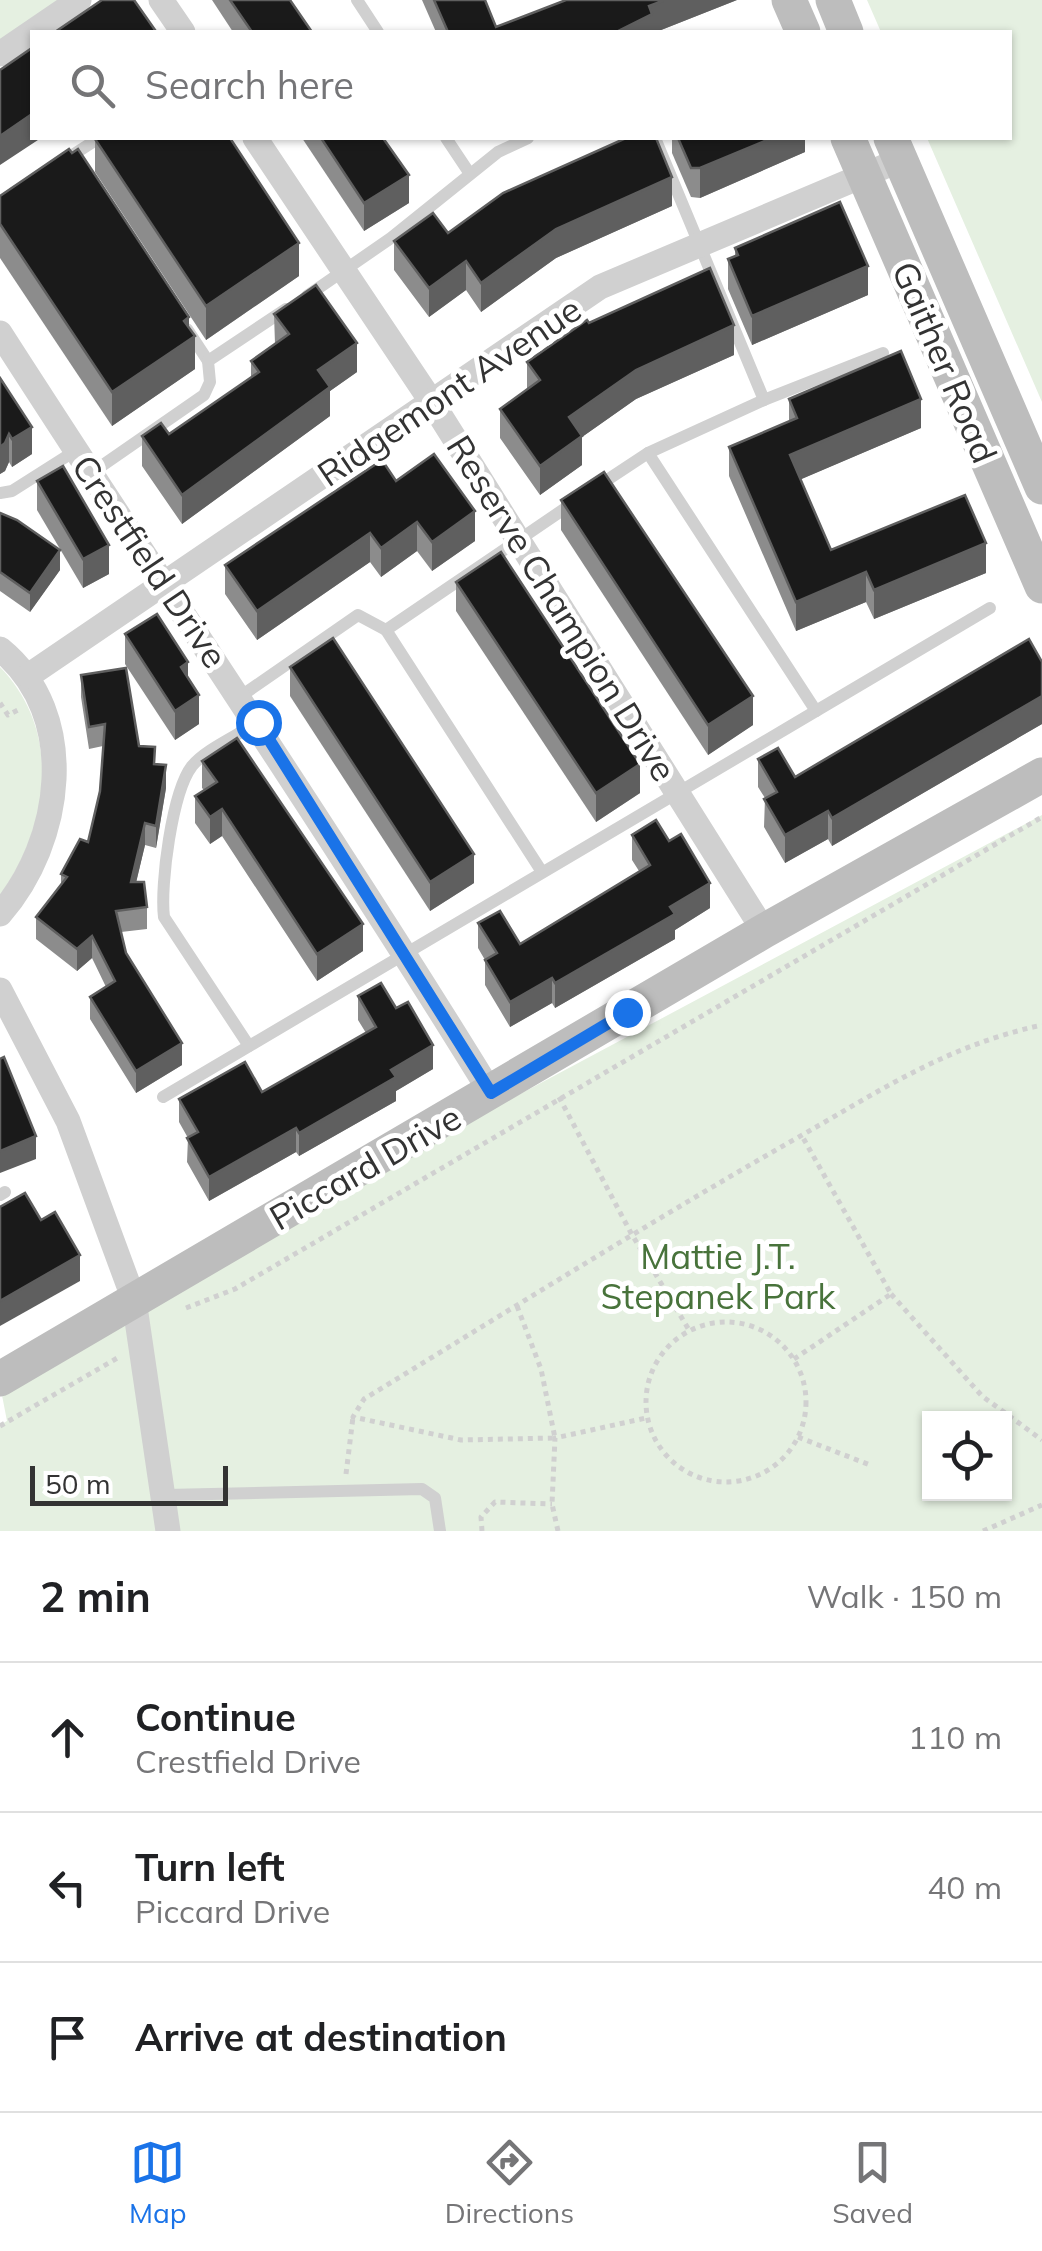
<!DOCTYPE html>
<meta charset="utf-8">
<style>
:root{--surface:#fff;--page:#f2f2f2;--text:#202124;--muted:#757577;--line:#e0e0e0;--accent:#1a73e8}
body{margin:0;font-family:Mulish,sans-serif;background:var(--page);color:var(--text)}
.controls{position:absolute;right:30px;bottom:30px;display:grid;overflow:hidden;border-radius:0px;box-shadow:0 2px 8px #0004}
.controls button{width:90px;height:90px;display:grid;place-items:center;padding:0;border:0;border-bottom:2px solid var(--line);background:var(--surface);color:var(--text);font:50px sans-serif}
.scale{position:absolute;left:30px;bottom:25px;width:198px;box-sizing:border-box;padding-left:10px;border:5px solid #333;border-top:0;font-size:28px;line-height:35px;white-space:nowrap;color:#333;-webkit-text-stroke:8px #fff;paint-order:stroke}
.stop{position:absolute;width:30px;height:30px;margin:-22px;border:8px solid #1a73e8;border-radius:50%;background:#fff}
.stop.end{background:#1a73e8;border-color:#fff;box-shadow:0 2px 10px #0008}
.list{margin:0;padding:0;list-style:none}
h2{display:flex;justify-content:space-between;align-items:center;height:130px;margin:0;padding:0 40px;font-size:42px}
h2 small{font-size:32px;font-weight:400;color:var(--muted)}
.list li{display:grid;grid-template-columns:65px 1fr auto;gap:30px;align-items:center;box-sizing:border-box;height:150px;padding:0 40px;border-top:2px solid var(--line)}
.list b{display:block;font-size:38px;white-space:nowrap}
.list p{margin:0;font-size:32px;white-space:nowrap;color:var(--muted)}
.list em{font-size:32px;font-style:normal;color:var(--muted)}
.icon{flex:none;width:55px;height:55px;fill:none;stroke:currentColor;stroke-width:2;stroke-linecap:round;stroke-linejoin:round}
.map{position:relative;flex:none;width:1042px;height:1531px;overflow:hidden}
.search{position:absolute;background:var(--surface);box-shadow:0 2px 8px #0004;left:30px;right:30px;top:30px;height:110px;display:flex;align-items:center;gap:25px;box-sizing:border-box;padding:0 35px;border-radius:0px;color:var(--muted);font-size:38px}
.sheet{height:580px;background:var(--surface)}
nav{display:flex;justify-content:space-around;align-items:center;box-sizing:border-box;height:140px;border-top:2px solid var(--line);background:var(--surface);font-size:28px;color:var(--muted)}
nav a{display:grid;justify-items:center;gap:5px}
nav .on{color:var(--accent)}
.map>svg:first-child{display:block}
.green{fill:#e5f0e1;fill-rule:evenodd}
.lines{fill:none;stroke-linecap:round;stroke-linejoin:round}
.path{stroke:#d0d0d0;stroke-width:5;stroke-dasharray:5 5;stroke-linecap:butt}
.lane{stroke:#d0d0d0;stroke-width:12}
.street{stroke:#d0d0d0;stroke-width:25}
.secondary{stroke:#bdbdbd;stroke-width:35}
.wall{fill:#8c8c8c}
.shaded-wall{fill:#5f5f5f}
.building{fill:#1a1a1a;stroke:#5f5f5f;stroke-width:2.5}
.route{stroke:#1a73e8;stroke-width:12}
.labels{text-anchor:middle;dominant-baseline:central;stroke-width:10;stroke-linejoin:round;paint-order:stroke}
.street-label{font-size:35px;fill:#333;stroke:#fff}
.park-label{font-size:35px;fill:#48733b;stroke:#fff}
</style>
<div class="map">
<svg width="1042" height="1531" viewBox="0 0 1042 1531">
<rect width="100%" height="100%" fill="#fff"/>
<!-- green -->
<g class="green">
<polygon points="0,0 59,0 0,40"/>
<polygon points="867,0 1042,0 1042,402 927,138 1010,138 1010,32 881,32"/>
<path d="M0,667c63,65 49,160 0,228z"/>
<path d="M1042,815v716h-1042v-106l7,-4 -7,-36 137,-86zM930,1418h74v76h-74z"/>
</g>
<g class="lines">
<!-- path -->
<g class="path">
<polyline points="0,703 8,715 18,710"/>
<polyline points="559,1097 631,1233 689,1330"/>
<polyline points="891,1294 982,1396 1042,1440"/>
<path d="M517,1306l24,63 14,69 -94,2 -108,-23 11,-18c141,-86 281,-174 424,-256 88,-49 153,-96 254,-118"/>
<polyline points="186,1308 235,1289 1042,817"/>
<circle cx="726" cy="1402" r="80"/>
<polyline points="794,1359 891,1294 802,1136"/>
<polyline points="0,1426 119,1357"/>
<polyline points="798,1437 870,1465"/>
<polyline points="346,1474 353,1417"/>
<polyline points="482,1531 481,1517 495,1502 552,1504"/>
<polyline points="558,1531 552,1504 555,1438 646,1418"/>
<polyline points="983,1531 1042,1505"/>
</g>
<!-- lane -->
<g class="lane">
<polyline points="357,0 378,32"/>
<polyline points="446,138 470,174"/>
<polyline points="68,158 99,138"/>
<polyline points="307,296 391,238 498,152 528,138"/>
<polyline points="187,329 208,361"/>
<polyline points="764,400 883,353"/>
<polyline points="90,474 204,395 210,382 208,361 286,309"/>
<polyline points="598,486 648,453 764,400 655,138"/>
<polyline points="0,493 12,491 75,451"/>
<polyline points="386,630 542,872"/>
<polyline points="241,696 358,615 386,630 573,503"/>
<polyline points="816,711 990,608"/>
<path d="M249,1046l-85,-129c-4,-32 8,-125 28,-151 14,-17 45,-30 64,-43"/>
<polyline points="163,1097 816,711 648,453"/>
<polyline points="0,1195 5,1192"/>
<polyline points="166,1495 422,1489 435,1498 440,1531"/>
</g>
<!-- street -->
<g class="street">
<polyline points="161,0 183,32"/>
<polyline points="0,54 79,0"/>
<polyline points="255,138 431,401 764,931"/>
<path d="M0,333c163,254 333,503 491,760"/>
<path d="M0,649c81,66 63,193 0,265"/>
<polyline points="28,676 600,287 900,160"/>
<polyline points="0,990 68,1121 134,1300 168,1531"/>
</g>
<!-- secondary -->
<g class="secondary">
<polyline points="789,0 803,32"/>
<polyline points="833,0 846,32"/>
<polyline points="848,138 1042,586"/>
<polyline points="891,138 1042,487"/>
<polyline points="0,1379 764,931 1042,775"/>
</g>
</g>
<!-- wall -->
<g class="wall">
<polygon points="212,0 290,0 312,32 233,32"/>
<polygon points="422,0 485,0 496,27 737,0 656,32 436,32"/>
<polygon points="302,138 383,138 409,203 364,231"/>
<polygon points="672,138 805,138 805,152 700,198 691,197 672,153"/>
<polygon points="95,139 299,276 206,340 95,172"/>
<polygon points="0,196 189,328 195,369 112,426 0,258"/>
<polygon points="672,206 556,258 481,312 466,290 429,317 394,270 394,241"/>
<polygon points="735,248 868,295 752,345 728,289 728,259 735,257"/>
<polygon points="274,314 357,372 330,391 330,416 182,524 142,466 142,436 169,434 251,378 251,361 275,344"/>
<polygon points="589,323 734,355 636,399 582,437 582,465 540,495 500,438 500,409 527,390 527,362"/>
<polygon points="0,378 32,454 12,467 9,462 5,471 0,474"/>
<polygon points="789,399 921,428 801,479 831,550 986,573 874,619 866,602 796,631 729,476 729,447 789,422"/>
<polygon points="37,481 109,574 83,588 37,510"/>
<polygon points="396,481 475,541 432,571 417,551 381,577 370,562 257,640 225,594 225,565"/>
<polygon points="561,500 753,725 708,755 561,530"/>
<polygon points="0,513 60,570 30,612 0,591"/>
<polygon points="456,582 640,793 596,822 456,611"/>
<polygon points="125,634 188,678 199,724 175,740 125,664"/>
<polygon points="1042,662 1042,724 832,846 828,839 785,863 764,827 765,798 758,787 758,759 795,777"/>
<polygon points="290,667 474,883 430,911 290,696"/>
<polygon points="81,675 155,764 166,788 156,848 145,845 136,882 147,907 147,929 121,932 126,953 182,1065 136,1093 90,1019 90,997 106,987 92,958 77,971 36,939 36,917 61,885 61,874 88,842 100,791 103,746 89,749 81,697"/>
<polygon points="202,761 363,951 317,981 222,836 210,844 195,823 195,796 204,790 202,788"/>
<polygon points="632,835 710,908 675,930 675,939 555,1008 552,1003 510,1027 485,985 485,960 478,948 478,923 520,944 639,871 632,860"/>
<polygon points="358,996 433,1069 396,1091 396,1101 299,1156 296,1152 209,1201 187,1162 188,1138 179,1122 179,1099 262,1092 366,1033 358,1020"/>
</g>
<!-- shaded-wall -->
<g class="shaded-wall">
<polygon points="665,0 737,0 656,32 616,32 649,6"/>
<polygon points="32,114 32,138 41,138 0,165 0,136"/>
<polygon points="772,138 805,138 805,152 700,198 700,168"/>
<polygon points="409,175 409,203 364,231 364,203"/>
<polygon points="672,177 672,206 556,258 481,312 481,283 556,229"/>
<polygon points="299,243 299,276 206,340 206,306"/>
<polygon points="466,261 466,290 429,317 429,288"/>
<polygon points="868,266 868,295 752,345 752,316"/>
<polygon points="189,317 189,339 195,336 195,369 112,426 112,392"/>
<polygon points="734,325 734,355 636,399 582,437 582,465 540,495 540,466 569,417 636,370"/>
<polygon points="357,343 357,372 330,391 330,416 182,524 182,495 318,370"/>
<polygon points="921,399 921,428 790,484 790,455"/>
<polygon points="32,427 32,454 12,467 12,439"/>
<polygon points="9,434 9,462 5,471 0,474 0,447"/>
<polygon points="475,511 475,541 432,571 432,542"/>
<polygon points="417,522 417,551 381,577 381,548"/>
<polygon points="370,533 370,562 257,640 257,611"/>
<polygon points="986,543 986,573 874,619 874,590"/>
<polygon points="109,545 109,574 83,588 83,559"/>
<polygon points="60,550 60,570 30,612 30,593"/>
<polygon points="866,572 866,602 796,631 796,602"/>
<polygon points="188,662 188,692 181,667"/>
<polygon points="199,695 199,724 175,740 175,711"/>
<polygon points="753,696 753,725 708,755 708,725"/>
<polygon points="1042,696 1042,724 832,846 832,818"/>
<polygon points="640,764 640,793 596,822 596,793"/>
<polygon points="166,765 166,788 156,848 156,826"/>
<polygon points="222,809 222,836 210,844 210,817"/>
<polygon points="828,811 828,839 785,863 785,835"/>
<polygon points="145,823 145,845 131,904 131,882"/>
<polygon points="474,854 474,883 430,911 430,882"/>
<polygon points="710,883 710,908 675,930 675,939 555,1008 555,983 670,907"/>
<polygon points="363,924 363,951 317,981 317,954"/>
<polygon points="92,936 92,958 77,971 77,949"/>
<polygon points="552,978 552,1003 510,1027 510,1002"/>
<polygon points="182,1043 182,1065 136,1093 136,1071"/>
<polygon points="433,1045 433,1069 396,1091 396,1101 299,1156 299,1133 391,1070"/>
<polygon points="296,1128 296,1152 209,1201 209,1177"/>
<polygon points="36,1136 36,1159 0,1173 0,1151"/>
<polygon points="80,1255 80,1281 0,1326 0,1301"/>
</g>
<!-- building -->
<g class="building">
<polygon points="102,0 134,0 155,30 152,32 55,32"/>
<polygon points="230,0 290,0 312,32 252,32"/>
<polygon points="434,0 485,0 496,27 566,0 665,0 649,6 652,14 616,32 448,32"/>
<polygon points="32,48 32,114 0,136 0,70"/>
<polygon points="97,138 230,138 299,243 206,306 95,139"/>
<polygon points="321,138 383,138 409,175 364,203"/>
<polygon points="626,138 656,138 672,177 556,229 481,283 466,261 429,288 394,241 433,213 448,233 503,193"/>
<polygon points="678,138 772,138 700,168 691,168"/>
<polygon points="69,149 72,153 78,149 189,317 184,321 195,336 112,392 0,224 0,196"/>
<polygon points="840,202 868,266 752,316 728,259 738,255 735,248"/>
<polygon points="710,268 734,325 636,370 569,417 582,436 540,466 500,409 540,380 527,362 587,320 589,323"/>
<polygon points="316,285 357,343 318,370 330,387 182,495 142,436 161,423 169,434 259,372 251,361 289,334 274,314"/>
<polygon points="901,351 921,399 790,455 831,550 965,495 986,543 874,590 866,572 796,602 729,447 797,418 789,399"/>
<polygon points="0,378 32,427 12,439 9,434 5,443 0,447"/>
<polygon points="434,454 475,511 432,542 417,522 381,548 370,533 257,611 225,565 382,460 396,481"/>
<polygon points="63,466 109,545 83,559 37,481"/>
<polygon points="604,472 753,696 708,725 561,500"/>
<polygon points="0,513 17,520 60,550 30,593 0,572"/>
<polygon points="501,552 640,764 596,793 456,582"/>
<polygon points="157,614 188,662 181,667 199,695 175,711 125,634"/>
<polygon points="333,638 474,854 430,882 290,667"/>
<polygon points="1029,639 1042,662 1042,696 832,818 828,811 785,835 764,799 777,792 758,759 778,748 795,777"/>
<polygon points="126,668 139,746 155,747 154,764 166,765 156,826 145,823 131,882 144,882 147,907 116,911 126,953 182,1043 136,1071 90,997 115,981 92,936 77,949 36,917 67,877 61,874 80,839 88,842 100,791 105,724 89,727 81,675"/>
<polygon points="237,738 363,924 317,954 222,809 210,817 195,796 217,782 202,761"/>
<polygon points="656,820 669,841 681,834 710,883 670,907 675,914 555,983 552,978 510,1002 485,960 497,953 478,923 500,911 520,944 650,865 632,835"/>
<polygon points="381,983 396,1008 408,1002 433,1045 391,1070 396,1077 299,1133 296,1128 209,1177 187,1138 198,1132 179,1099 245,1062 262,1092 376,1027 358,996"/>
<polygon points="4,1057 36,1136 0,1151 0,1059"/>
<polygon points="25,1193 41,1220 55,1212 80,1255 0,1301 0,1207"/>
</g>
<g class="lines">
<!-- route -->
<polyline class="route" points="258,722 491,1093 627,1012"/>
</g>
<g class="labels">
<!-- street labels -->
<g class="street-label">
<text transform="translate(945 362) rotate(67)">Gaither Road</text>
<text transform="translate(449 391) rotate(-34)">Ridgemont Avenue</text>
<text transform="translate(150 561) rotate(56)">Crestfield Drive</text>
<text transform="translate(562 608) rotate(58)">Reserve Champion Drive</text>
<text transform="translate(365 1167) rotate(-30)">Piccard Drive</text>
</g>
<!-- park labels -->
<g class="park-label">
<text x="718" y="1256">Mattie J.T.<tspan x="718" dy="40">Stepanek Park</tspan></text>
</g>
</g>
</svg>
<div class="controls">
<button><svg class="icon" aria-label="locate" viewBox="0 0 24 24"><circle cx="12" cy="12" r="6"/><path d="M12 2v4M12 18v4M2 12h4M18 12h4"/></svg></button>
</div>
<div class="scale">50 m</div>
<div class="stop" style="left:258px;top:722px"></div>
<div class="stop end" style="left:627px;top:1012px"></div>
<div class="search"><svg class="icon" aria-label="search" viewBox="0 0 24 24"><circle cx="10" cy="10" r="6"/><path d="M15 15l6 6"/></svg>Search here</div>
</div>
<section class="sheet">
<h2>2 min<small>Walk · 150 m</small></h2>
<ul class="list">
<li><svg class="icon" aria-label="ahead" viewBox="0 0 24 24"><path d="M12 20V5M6 11l6-6 6 6"/></svg><div><b>Continue</b><p>Crestfield Drive</p></div><em>110 m</em></li>
<li><svg class="icon" aria-label="left" viewBox="0 0 24 24"><path d="M17 20v-9H6M10 6l-5 5 5 5"/></svg><div><b>Turn left</b><p>Piccard Drive</p></div><em>40 m</em></li>
<li><svg class="icon" aria-label="arrive" viewBox="0 0 24 24"><path d="M6 21V4h12l-3 4 3 4H6"/></svg><div><b>Arrive at destination</b></div></li>
</ul>
</section>
<nav>
<a class="on"><svg class="icon" aria-label="map" viewBox="0 0 24 24"><path d="M3 6l6-2 6 2 6-2v14l-6 2-6-2-6 2zM9 4v14M15 6v14"/></svg>Map</a>
<a><svg class="icon" aria-label="directions" viewBox="0 0 24 24"><path d="M12 3l9 9-9 9-9-9zM9 14v-3h6M13 9l2 2-2 2"/></svg>Directions</a>
<a><svg class="icon" aria-label="saved" viewBox="0 0 24 24"><path d="M7 4h10v16l-5-4-5 4z"/></svg>Saved</a>
</nav>
